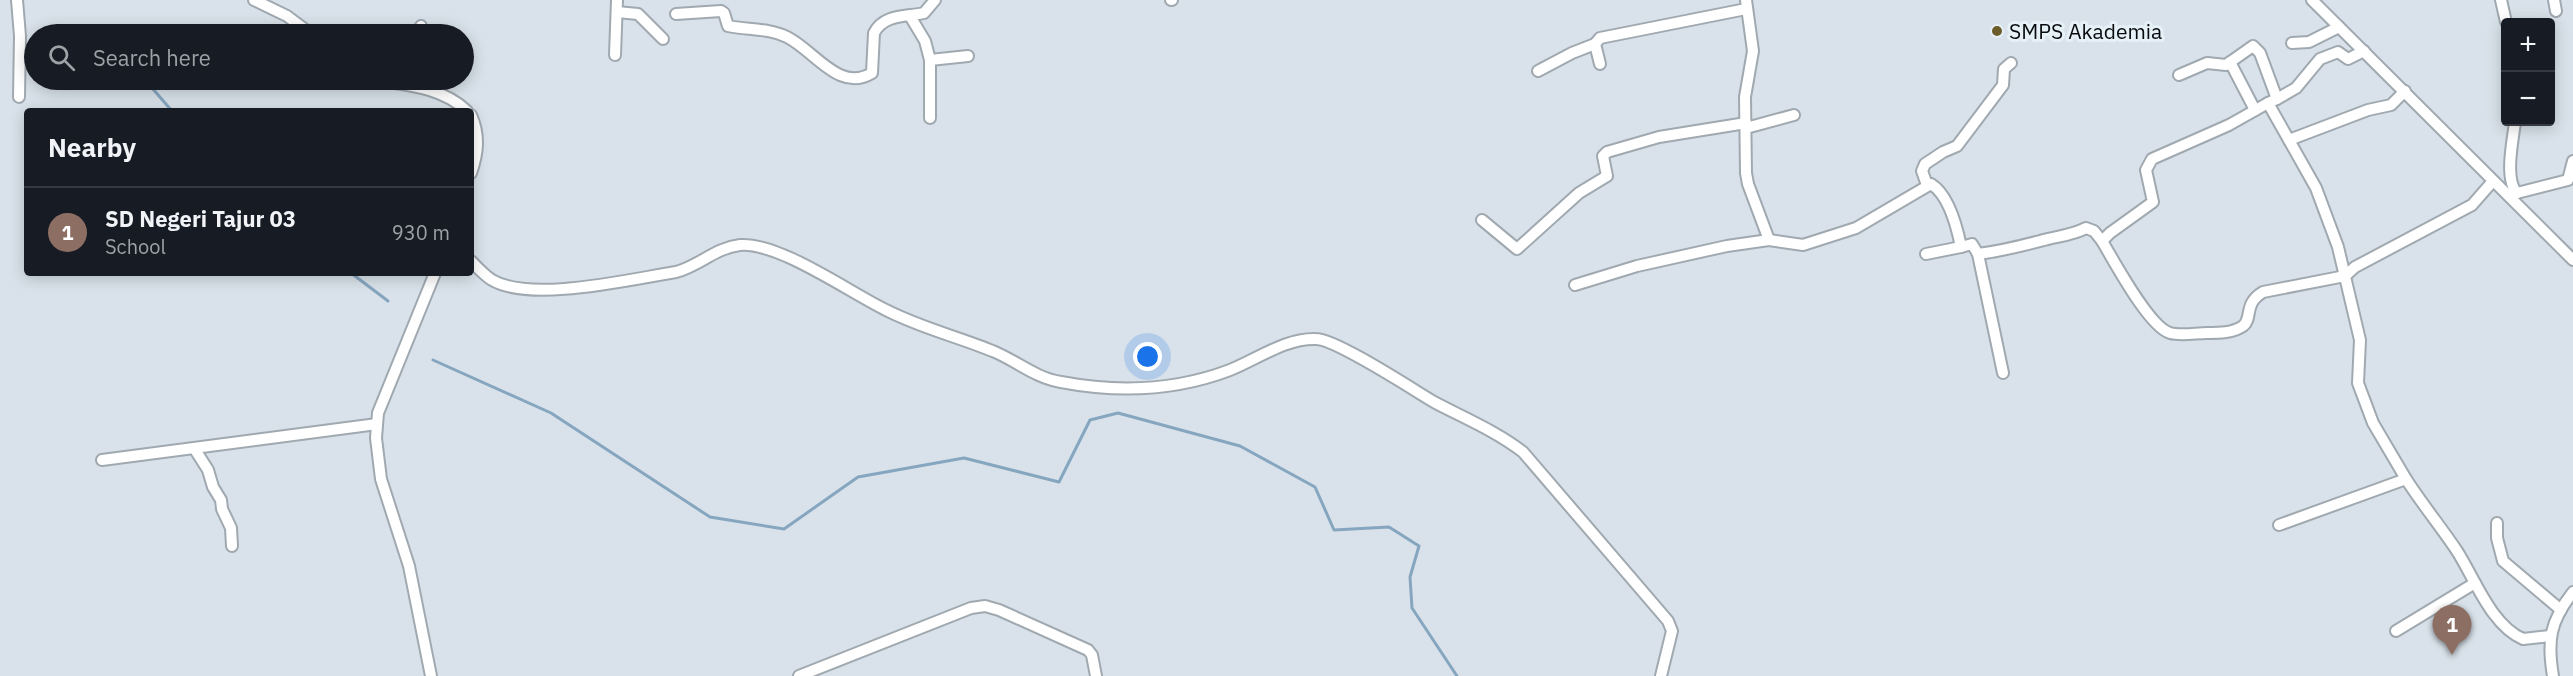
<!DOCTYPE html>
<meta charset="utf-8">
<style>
:root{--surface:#171b24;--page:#20242c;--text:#f1f3f6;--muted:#9ea1a6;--line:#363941;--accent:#b5af9a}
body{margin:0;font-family:"IBM Plex Sans",sans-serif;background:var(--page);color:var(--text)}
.controls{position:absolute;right:18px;top:18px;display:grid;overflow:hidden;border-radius:6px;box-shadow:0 3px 15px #0003}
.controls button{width:54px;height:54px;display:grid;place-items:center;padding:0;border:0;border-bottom:2px solid var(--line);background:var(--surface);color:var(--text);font:30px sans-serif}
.you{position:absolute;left:1148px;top:357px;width:21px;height:21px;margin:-15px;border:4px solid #fff;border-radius:50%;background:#1a73e8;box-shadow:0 0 0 9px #1a73e833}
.badge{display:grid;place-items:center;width:39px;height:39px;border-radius:50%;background:var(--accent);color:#fff;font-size:20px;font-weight:700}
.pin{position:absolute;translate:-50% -50px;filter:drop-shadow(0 2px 3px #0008)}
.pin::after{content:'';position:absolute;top:32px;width:21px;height:18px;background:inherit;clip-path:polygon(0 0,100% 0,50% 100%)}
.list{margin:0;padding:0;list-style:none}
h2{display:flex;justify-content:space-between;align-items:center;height:78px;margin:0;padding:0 24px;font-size:26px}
h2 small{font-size:20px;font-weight:400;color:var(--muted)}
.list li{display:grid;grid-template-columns:39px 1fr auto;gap:18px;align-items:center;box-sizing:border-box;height:90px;padding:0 24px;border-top:2px solid var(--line)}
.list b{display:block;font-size:22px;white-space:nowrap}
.list p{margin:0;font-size:20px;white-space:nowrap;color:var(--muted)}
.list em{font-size:20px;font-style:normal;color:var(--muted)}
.icon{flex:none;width:33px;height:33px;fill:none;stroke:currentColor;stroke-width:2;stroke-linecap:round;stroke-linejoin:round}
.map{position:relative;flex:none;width:2573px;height:676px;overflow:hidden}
.search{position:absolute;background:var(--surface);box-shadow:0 3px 15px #0003;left:24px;top:24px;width:450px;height:66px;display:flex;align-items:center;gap:15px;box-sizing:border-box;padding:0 21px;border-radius:33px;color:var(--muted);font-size:22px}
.panel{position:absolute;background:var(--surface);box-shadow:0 3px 15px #0003;left:24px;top:108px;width:450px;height:168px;border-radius:6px}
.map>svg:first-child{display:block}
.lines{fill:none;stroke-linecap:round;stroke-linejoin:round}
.stream{stroke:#86a6c0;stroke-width:3}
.minor-casing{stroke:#a0a9b0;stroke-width:14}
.minor{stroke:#fff;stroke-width:10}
.poi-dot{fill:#6c5c2a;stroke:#e6f0f7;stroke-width:2}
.labels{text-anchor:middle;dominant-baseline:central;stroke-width:6;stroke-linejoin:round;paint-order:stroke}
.poi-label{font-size:21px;fill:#090c0e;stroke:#e6f0f7;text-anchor:start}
</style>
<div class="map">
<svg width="2573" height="676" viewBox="0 0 2573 676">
<rect width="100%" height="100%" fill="#d9e2ea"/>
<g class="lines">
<!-- stream -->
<g class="stream">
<polyline points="32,69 34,69"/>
<polyline points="136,80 146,81 172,111"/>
<polyline points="351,273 388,301"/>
<polyline points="433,360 551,413 710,517 784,529 858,477 964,458 1059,482 1090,420 1118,413 1240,446 1315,487 1334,530 1389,527 1419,546 1410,577 1412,608 1457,676"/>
</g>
<!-- minor casing -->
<g class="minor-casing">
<g id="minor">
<polyline points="17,0 20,36 19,97"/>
<polyline points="254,0 287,16 311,34"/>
<polyline points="1171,0 1172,0"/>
<polyline points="1746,0 1753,51 1745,97 1746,173 1748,184 1769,240"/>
<polyline points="2312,0 2573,260"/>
<polyline points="2501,0 2506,22"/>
<polyline points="2554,0 2556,11"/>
<polyline points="617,12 638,14 663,39"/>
<path d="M676,14l45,-3 3,2 4,13c19,4 41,2 59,11 28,14 52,56 85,36l2,-40c10,-19 31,-16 50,-20l11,-13"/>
<polyline points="910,16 925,41 930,60 930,118"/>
<polyline points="420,34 421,26"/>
<polyline points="2292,43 2309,42 2339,27"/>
<polyline points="615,55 617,0"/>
<polyline points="930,60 968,56"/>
<polyline points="2230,62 2255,110"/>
<polyline points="1600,64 1595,44 1600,38 1746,9"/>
<polyline points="1538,71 1572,53 1595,44"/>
<polyline points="2179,75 2207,63 2226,65 2253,46 2260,53 2277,99 2268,103 2316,188 2338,247 2360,340 2358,383 2373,423 2406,479"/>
<path d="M374,80c33,5 68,7 93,31"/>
<polyline points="2277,99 2296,88 2320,59 2338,52 2348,59 2364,51"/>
<path d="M471,115c9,20 7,38 0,58"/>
<path d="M2515,122c-2,18 -11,57 2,71"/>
<polyline points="1746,128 1794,115"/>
<polyline points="2289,140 2368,110 2391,105 2405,91"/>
<polyline points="1927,185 1922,171 1925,164 1943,152 1957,146 2003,85 2004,69 2011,63"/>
<polyline points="2509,195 2568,180 2573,161"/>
<polyline points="1482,220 1517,249 1579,193 1607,176 1603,156 1607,152 1659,137 1746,123"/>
<path d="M2102,241c12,20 47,86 68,92 11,3 26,0 37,0 12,0 26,0 36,-7 10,-8 0,-22 20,-34l82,-16 10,-9 117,-62 21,-24"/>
<polyline points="1926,254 1961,247"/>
<path d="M1978,254c24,-3 39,-7 62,-13 16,-5 31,-5 46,-13l8,3 8,10 8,-8 43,-31 -7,-32 6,-11 77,-34 39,-22"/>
<path d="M471,261c6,6 13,14 21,19 39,23 139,-1 184,-8 23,-6 39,-24 64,-27 39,-3 109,47 146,65 35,18 73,27 109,42 23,10 41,26 66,30 58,11 114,9 169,-12 28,-11 55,-32 86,-31 20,0 96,50 118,63 30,16 62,29 89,50l145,169 4,10 -11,45"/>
<path d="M1575,285l62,-19 90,-20 42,-6 34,5 53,-17 75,-44c18,11 26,43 30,63l11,-3 6,10 25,119"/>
<polyline points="194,448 208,470 213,487 221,500 222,509 231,528 232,546"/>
<polyline points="102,460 377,424"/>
<polyline points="2497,523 2497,538 2503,561 2561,610"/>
<path d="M2279,525l127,-46c16,25 35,48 51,72 18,28 34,74 66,88l27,-3"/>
<polyline points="2396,631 2475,583"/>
<polyline points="431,676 409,566 381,479 376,438 378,413 435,273"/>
<polyline points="799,676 971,608 985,606 999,610 1088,650 1092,655 1096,676"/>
<path d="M2553,676c-6,-35 -3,-55 20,-84"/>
</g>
</g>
<!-- minor -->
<use href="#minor" class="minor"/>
</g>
<!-- markers -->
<circle class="poi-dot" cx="1997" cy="31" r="6"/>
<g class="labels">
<!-- poi labels -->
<g class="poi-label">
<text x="2009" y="31">SMPS Akademia</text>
</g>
</g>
</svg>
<div class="controls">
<button>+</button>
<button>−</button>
</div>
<div class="you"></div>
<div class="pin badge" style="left:2452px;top:655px;background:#8d6e63">1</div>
<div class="search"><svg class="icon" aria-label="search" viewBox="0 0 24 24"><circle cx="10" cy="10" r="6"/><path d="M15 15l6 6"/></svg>Search here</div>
<section class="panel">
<h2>Nearby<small></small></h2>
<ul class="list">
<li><span class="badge" style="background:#8d6e63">1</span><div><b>SD Negeri Tajur 03</b><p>School</p></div><em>930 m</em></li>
</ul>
</section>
</div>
